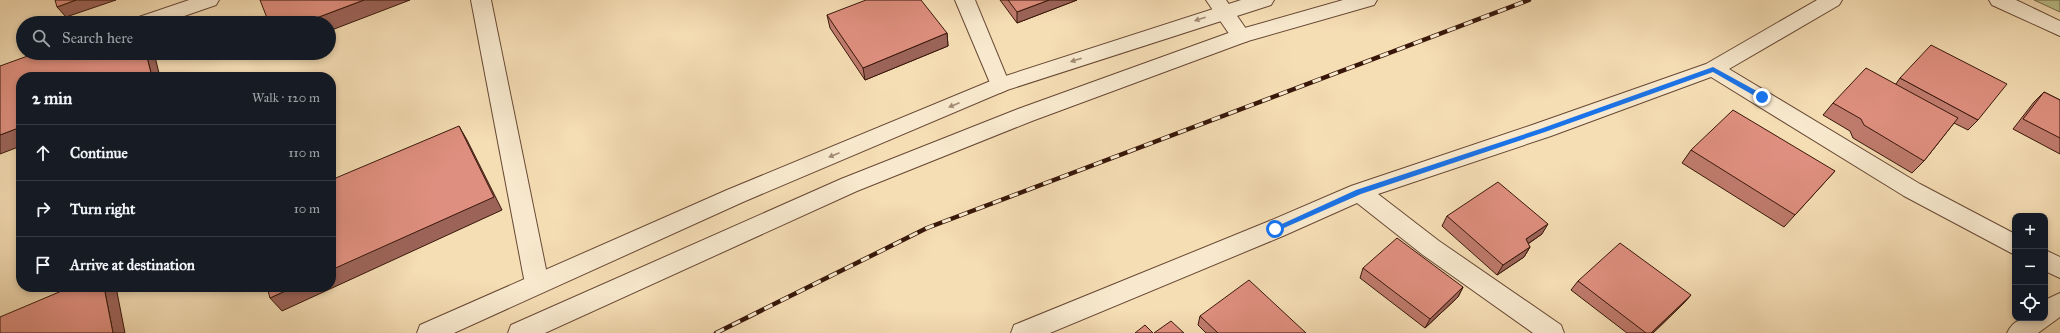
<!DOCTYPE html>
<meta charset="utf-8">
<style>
:root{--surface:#171b24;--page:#242831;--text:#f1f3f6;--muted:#9ea1a6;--line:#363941}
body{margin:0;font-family:"IM FELL Great Primer",serif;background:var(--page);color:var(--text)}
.controls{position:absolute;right:12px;bottom:12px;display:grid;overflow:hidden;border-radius:8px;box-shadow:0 2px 6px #0003}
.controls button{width:36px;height:36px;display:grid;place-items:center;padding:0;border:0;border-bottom:1px solid var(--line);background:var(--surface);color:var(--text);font:20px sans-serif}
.stop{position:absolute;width:12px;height:12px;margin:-9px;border:3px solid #1a73e8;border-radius:50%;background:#fff}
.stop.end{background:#1a73e8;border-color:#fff;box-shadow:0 1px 4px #0008}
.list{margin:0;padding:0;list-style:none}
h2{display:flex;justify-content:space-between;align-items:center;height:52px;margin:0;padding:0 16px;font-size:17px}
h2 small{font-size:13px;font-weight:400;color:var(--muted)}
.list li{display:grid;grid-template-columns:26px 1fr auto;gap:12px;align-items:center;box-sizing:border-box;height:56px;padding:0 16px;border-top:1px solid var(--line)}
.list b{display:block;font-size:15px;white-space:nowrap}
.list em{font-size:13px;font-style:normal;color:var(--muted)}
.icon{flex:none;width:22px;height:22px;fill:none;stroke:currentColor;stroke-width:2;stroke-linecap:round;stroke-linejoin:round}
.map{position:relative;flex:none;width:2060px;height:333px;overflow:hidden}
.search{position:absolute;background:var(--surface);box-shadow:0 2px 6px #0003;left:16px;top:16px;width:320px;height:44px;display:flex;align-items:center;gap:10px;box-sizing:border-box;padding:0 14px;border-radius:22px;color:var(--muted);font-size:15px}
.panel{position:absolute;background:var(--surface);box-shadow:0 2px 6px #0003;left:16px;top:72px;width:320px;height:220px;border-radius:16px}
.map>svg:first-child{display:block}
.green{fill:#bcc18c;stroke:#7a6c4b}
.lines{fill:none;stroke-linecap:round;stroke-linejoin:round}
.minor-casing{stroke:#674834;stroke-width:2}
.tertiary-casing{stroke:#674834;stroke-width:2}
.minor{fill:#f8e9ce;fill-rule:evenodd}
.tertiary{fill:#f8e9ce;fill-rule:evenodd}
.rail-casing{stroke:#38170a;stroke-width:4.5}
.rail{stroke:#f8e9ce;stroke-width:3;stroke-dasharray:9;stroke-linecap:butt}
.wall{fill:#c07b6d;stroke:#38170a}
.shaded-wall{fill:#9c6459;stroke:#38170a}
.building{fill:#df8f7f;stroke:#38170a}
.oneway{fill:#a28a76}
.route{fill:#1a73e8}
</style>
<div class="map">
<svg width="2060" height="333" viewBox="0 0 2060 333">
<rect width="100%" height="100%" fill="#f5ddb4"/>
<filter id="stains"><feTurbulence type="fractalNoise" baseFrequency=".005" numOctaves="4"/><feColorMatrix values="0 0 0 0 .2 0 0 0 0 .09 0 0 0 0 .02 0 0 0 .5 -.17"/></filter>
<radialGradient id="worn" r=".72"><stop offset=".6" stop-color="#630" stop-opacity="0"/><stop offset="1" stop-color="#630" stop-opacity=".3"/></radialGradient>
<!-- green -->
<polygon class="green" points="2034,0 2060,0 2060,12"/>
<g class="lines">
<!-- minor casing -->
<g class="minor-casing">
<g id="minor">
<polygon points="189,0 219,0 216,5 164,23 133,23 136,18"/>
<polygon points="471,0 491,0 549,284 545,291 537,294 529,291 525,284"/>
<polygon points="955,0 975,0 1010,85 1007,90 1000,93 993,90"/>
<polygon points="1206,0 1226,0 1251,36 1248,41 1241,43 1234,41"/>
<polygon points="1817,0 1842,0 1839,5 1729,69 1920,184 2015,234 2015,255 1904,196 1711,77 1551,136 1378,194 1439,241 1561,325 1564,333 1533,333 1423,255 1357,203 1283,236 1050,333 1011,333 1014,325 1267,222 1351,186 1535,124 1706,64"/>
<polygon points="1989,0 2016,0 2060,21 2060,36 1992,5"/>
<polygon points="2045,250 2060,257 2060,278 2045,271"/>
<path d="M2060,293v24l-22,16h-31c8,-17 21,-15 38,-15v-18z"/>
</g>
</g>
<!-- tertiary casing -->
<g class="tertiary-casing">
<g id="tertiary">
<polygon points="1241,0 1274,0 1271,5 1007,90 743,202 454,333 417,333 420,325 727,190 993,80"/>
<polygon points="1343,0 1377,0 1374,5 1248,41 1032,121 857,191 545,333 508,333 511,325 841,179 1018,109 1234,31"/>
</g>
</g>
<!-- minor -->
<use href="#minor" class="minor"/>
<!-- tertiary -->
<use href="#tertiary" class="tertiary"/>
<!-- rail casing -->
<g class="rail-casing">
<polyline id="rail" points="716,333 927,228 1529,0"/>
</g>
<!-- rail -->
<use href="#rail" class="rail"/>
</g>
<!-- wall -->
<g class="wall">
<polygon points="1000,0 1077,0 1017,23"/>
<polygon points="827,15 947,33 948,46 865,80 830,28"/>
<polygon points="1900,78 1978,120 1968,130 1954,123 1924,161 1912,173 1853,138 1850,131 1823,115 1833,103 1896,84"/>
<polygon points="2044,92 2060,100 2060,154 2013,129 2034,102"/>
<polygon points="1691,150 1835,171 1784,227 1682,163"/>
<polygon points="1447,216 1542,234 1528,244 1530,247 1524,257 1497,275 1442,226"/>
<polygon points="1363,268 1463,287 1458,297 1425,328 1360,278"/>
<polygon points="1578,281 1691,295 1683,304 1653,333 1627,333 1571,290"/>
<polygon points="1200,316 1306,333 1206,333 1198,325"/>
</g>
<!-- shaded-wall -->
<g class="shaded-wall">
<polygon points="76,0 116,0 66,17 57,7"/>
<polygon points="364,0 410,0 329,31 329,23 303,23"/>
<polygon points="1049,0 1077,0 1017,23 1017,12"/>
<polygon points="136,17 141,23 138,23"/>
<polygon points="947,33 948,46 865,80 863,68"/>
<polygon points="146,53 154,53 160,77 152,77"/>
<polygon points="459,126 467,140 502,210 282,311 270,298 294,287 331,287 331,270"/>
<polygon points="21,127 21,146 0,154 0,135"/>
<polygon points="1548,224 1542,234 1520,249 1526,239"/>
<polygon points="1530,247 1524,257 1497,275 1503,265"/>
<polygon points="104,287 116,287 125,333 113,333"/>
<polygon points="1463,287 1458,297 1425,328 1430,319"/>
<polygon points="1691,295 1683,304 1653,333 1651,333"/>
</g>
<!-- building -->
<g class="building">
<polygon points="55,0 76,0 57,7"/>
<polygon points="260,0 364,0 303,23 269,23"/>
<polygon points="866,0 921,0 947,33 863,68 827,15"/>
<polygon points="1008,0 1049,0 1017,12"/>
<polygon points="136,17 138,23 120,23"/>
<polygon points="1931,45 2007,84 1978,120 1900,78"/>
<polygon points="36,53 146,53 152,77 21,77 21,127 0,135 0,66"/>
<polygon points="1866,68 1958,118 1924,161 1864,125 1861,119 1833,103"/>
<polygon points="2044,92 2060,100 2060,138 2023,119"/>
<polygon points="1733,110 1835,171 1795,215 1691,150"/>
<polygon points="459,126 494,197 331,270 331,180"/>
<polygon points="1498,182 1548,224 1526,239 1530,247 1503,265 1447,216"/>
<polygon points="1397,238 1463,287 1430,319 1363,268"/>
<polygon points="1620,243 1691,295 1651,333 1646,333 1578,281"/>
<polygon points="1249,280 1306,333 1218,333 1200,316"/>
<polygon points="71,287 104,287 113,333 0,333 0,317"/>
<polygon points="267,287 294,287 270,298"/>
<polygon points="1171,321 1184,333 1154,333"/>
<polygon points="1145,325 1153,333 1135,333"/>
</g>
<!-- one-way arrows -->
<defs><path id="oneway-solid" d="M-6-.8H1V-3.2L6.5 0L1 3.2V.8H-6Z"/></defs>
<g class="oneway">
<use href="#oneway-solid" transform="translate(1200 19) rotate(162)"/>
<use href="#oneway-solid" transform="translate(1076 60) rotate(162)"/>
<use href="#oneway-solid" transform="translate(954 105) rotate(157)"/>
<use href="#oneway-solid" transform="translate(834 155) rotate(157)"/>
</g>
<!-- route -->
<polygon class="route" points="1713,67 1764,95 1764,99 1760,99 1713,72 1545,132 1361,194 1277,231 1272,231 1271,229 1356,190 1540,129"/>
<rect width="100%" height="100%" filter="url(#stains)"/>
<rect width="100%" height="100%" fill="url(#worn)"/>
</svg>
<div class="controls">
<button>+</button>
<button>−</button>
<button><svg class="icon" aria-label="locate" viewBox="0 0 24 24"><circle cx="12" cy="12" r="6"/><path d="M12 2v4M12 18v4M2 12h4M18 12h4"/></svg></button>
</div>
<div class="stop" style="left:1275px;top:229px"></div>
<div class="stop end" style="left:1762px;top:97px"></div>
<div class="search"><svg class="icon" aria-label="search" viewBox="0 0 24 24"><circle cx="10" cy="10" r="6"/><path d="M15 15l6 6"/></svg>Search here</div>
<section class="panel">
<h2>2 min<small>Walk · 120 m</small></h2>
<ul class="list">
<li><svg class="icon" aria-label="ahead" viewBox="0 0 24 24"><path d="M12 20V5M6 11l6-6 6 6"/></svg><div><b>Continue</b></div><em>110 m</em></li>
<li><svg class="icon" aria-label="right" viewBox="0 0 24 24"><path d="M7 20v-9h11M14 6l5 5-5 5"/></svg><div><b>Turn right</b></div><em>10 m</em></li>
<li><svg class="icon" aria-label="arrive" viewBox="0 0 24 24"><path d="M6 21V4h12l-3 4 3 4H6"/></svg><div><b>Arrive at destination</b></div></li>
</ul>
</section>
</div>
